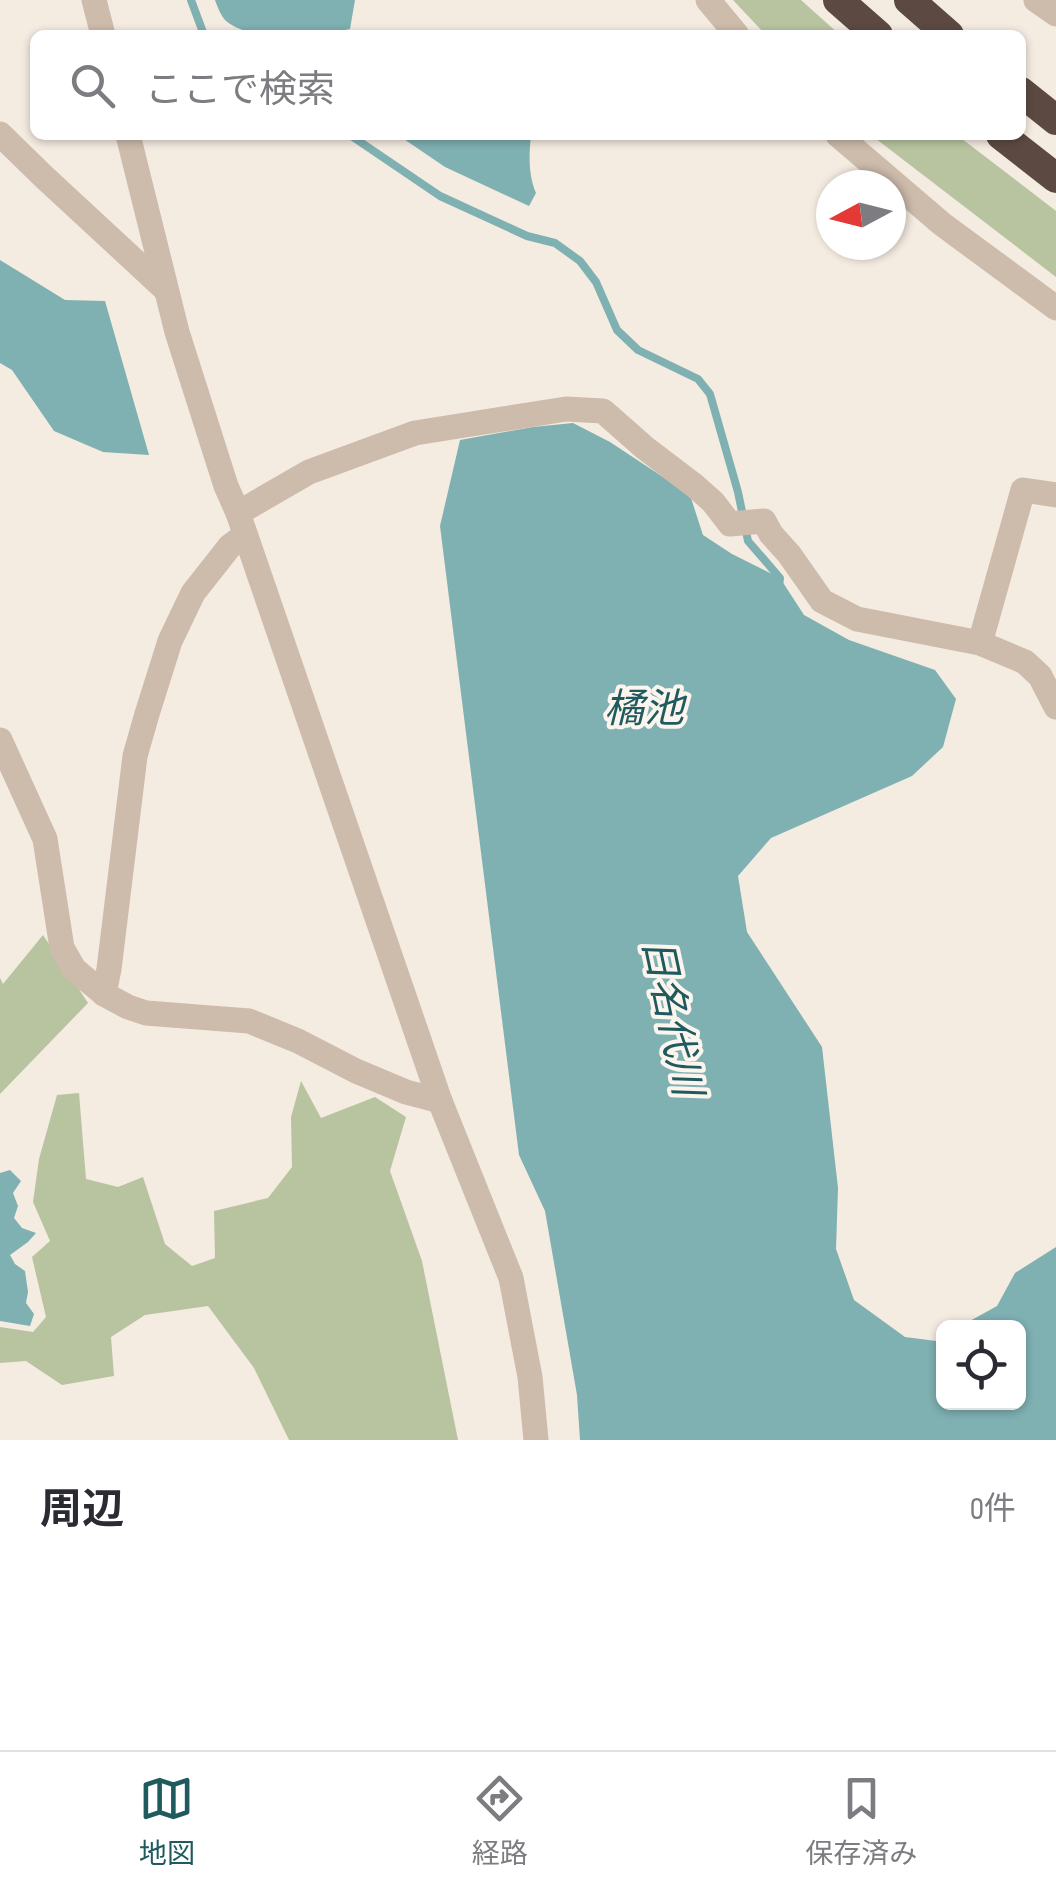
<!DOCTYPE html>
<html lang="ja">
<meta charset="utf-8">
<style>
:root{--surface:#fff;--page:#f2f2f3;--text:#2b2b33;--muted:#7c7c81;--line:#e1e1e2;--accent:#1f5a5e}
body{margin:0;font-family:"Sofia Sans Condensed","Noto Sans JP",sans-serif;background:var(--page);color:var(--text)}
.controls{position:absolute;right:30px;bottom:30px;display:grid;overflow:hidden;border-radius:15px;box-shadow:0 2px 8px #0004}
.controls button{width:90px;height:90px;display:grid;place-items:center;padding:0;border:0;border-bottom:2px solid var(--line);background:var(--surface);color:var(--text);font:50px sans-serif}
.compass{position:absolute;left:816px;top:170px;width:90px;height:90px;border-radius:50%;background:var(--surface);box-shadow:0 2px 8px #0004;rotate:263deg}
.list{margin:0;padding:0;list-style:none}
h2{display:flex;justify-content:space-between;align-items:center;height:130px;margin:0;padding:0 40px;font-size:42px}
h2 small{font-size:32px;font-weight:400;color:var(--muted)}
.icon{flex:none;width:55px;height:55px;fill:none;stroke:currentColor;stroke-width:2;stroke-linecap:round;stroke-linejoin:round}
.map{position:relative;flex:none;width:1056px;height:1440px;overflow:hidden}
.search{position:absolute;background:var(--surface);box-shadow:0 2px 8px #0004;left:30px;right:30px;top:30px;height:110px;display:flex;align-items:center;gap:25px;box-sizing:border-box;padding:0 35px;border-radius:15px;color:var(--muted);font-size:38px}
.sheet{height:310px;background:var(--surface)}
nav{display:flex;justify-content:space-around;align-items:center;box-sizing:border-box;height:140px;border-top:2px solid var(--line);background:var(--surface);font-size:28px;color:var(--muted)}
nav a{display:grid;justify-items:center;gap:5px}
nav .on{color:var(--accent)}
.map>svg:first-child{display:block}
.green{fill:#b8c4a0}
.water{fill:#7fb0b2}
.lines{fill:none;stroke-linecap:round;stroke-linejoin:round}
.stream{stroke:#7fb0b2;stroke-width:8}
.minor{stroke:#cdbbac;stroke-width:25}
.highway{stroke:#5c4a42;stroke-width:30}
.labels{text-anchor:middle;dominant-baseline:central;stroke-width:8;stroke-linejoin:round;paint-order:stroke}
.water-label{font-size:40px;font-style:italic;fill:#1f5a5e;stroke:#fbf5ee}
</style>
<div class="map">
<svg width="1056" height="1440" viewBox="0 0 1056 1440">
<rect width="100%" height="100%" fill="#f4ebe1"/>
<!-- green -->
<g class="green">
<polygon points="733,0 801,0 840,35 766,35"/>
<polygon points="871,135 957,135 1056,211 1056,277"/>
<polygon points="43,935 88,1003 0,1094 0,978 3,984"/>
<polygon points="301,1081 321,1118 375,1097 406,1117 390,1171 422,1261 458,1440 289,1440 254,1368 208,1306 145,1315 111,1337 114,1376 62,1385 26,1361 0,1363 0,1327 33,1332 46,1317 32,1257 50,1241 33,1202 39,1159 57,1095 79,1093 86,1179 118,1187 143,1177 165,1244 192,1266 215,1258 214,1211 268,1198 292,1167 291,1117"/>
</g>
<!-- water -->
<g class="water">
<path d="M215,0h140l-5,29c-33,6 -96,15 -124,-8 -5,-5 -9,-15 -11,-21z"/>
<path d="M398,135h133c-2,20 -3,39 5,58l-7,13 -84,-39z"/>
<polygon points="0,260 65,300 105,301 149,455 103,452 54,431 12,370 0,363"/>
<polygon points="573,423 610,442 690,495 703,535 732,554 780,578 804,615 849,640 935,670 956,699 943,747 912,776 771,838 738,876 747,932 822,1047 838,1188 836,1249 854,1300 905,1337 936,1341 943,1337 944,1402 1018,1402 1018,1328 959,1327 997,1306 1015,1273 1056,1247 1056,1440 580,1440 577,1395 545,1211 519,1155 440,526 460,440 533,427"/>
<polygon points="10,1170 21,1181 13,1193 18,1206 14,1218 22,1228 36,1233 28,1242 10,1255 15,1264 25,1271 28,1292 26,1303 34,1314 30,1326 0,1321 0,1173"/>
</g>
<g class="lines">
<!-- stream -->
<g class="stream">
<polyline points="191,0 204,35"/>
<polyline points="350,135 440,196 527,236 555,243 580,261 596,282 617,330 638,350 698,379 710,394 738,492 748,541 780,578 779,587"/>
</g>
<!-- minor -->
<g class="minor">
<polyline points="94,0 103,35"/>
<polyline points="708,0 737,35"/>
<polyline points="1036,0 1056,14"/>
<polyline points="0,134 43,176 164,288"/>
<polyline points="128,135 177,332 226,486 238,513 440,1101 511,1278 530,1377 536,1440"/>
<polyline points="838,135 942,224 1056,308"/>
<polyline points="238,513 309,472 415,433 566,409 603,411 645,448 695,486 713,502 730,524 764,521 771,534 789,554 822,601 857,619 980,643 1025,662 1040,676 1056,707"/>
<polyline points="980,643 1023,490 1056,495"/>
<polyline points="0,740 45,839 62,948 74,969 104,994 128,1007 146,1013 249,1021 298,1041 356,1071 406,1092 440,1101"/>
<polyline points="104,994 109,969 135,756 147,714 170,641 193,593 230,546 245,535"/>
</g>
<!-- highway -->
<g class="highway">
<polyline points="838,0 878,35"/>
<polyline points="909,0 949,35"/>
<polyline points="1021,92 1056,120"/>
<polyline points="1001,135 1056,178"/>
</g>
</g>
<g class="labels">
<!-- water labels -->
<g class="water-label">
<text x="644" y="710">橘池</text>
<text transform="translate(671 1017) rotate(78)">日名代川</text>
</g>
</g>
</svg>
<div class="controls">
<button><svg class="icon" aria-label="locate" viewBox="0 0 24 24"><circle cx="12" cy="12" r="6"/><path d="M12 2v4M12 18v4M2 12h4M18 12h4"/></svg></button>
</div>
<svg class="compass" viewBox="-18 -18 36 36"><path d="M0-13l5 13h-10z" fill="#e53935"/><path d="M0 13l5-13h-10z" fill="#7c7c81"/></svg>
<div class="search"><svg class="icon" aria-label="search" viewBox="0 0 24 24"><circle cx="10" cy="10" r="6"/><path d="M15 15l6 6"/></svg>ここで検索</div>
</div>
<section class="sheet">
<h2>周辺<small>0件</small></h2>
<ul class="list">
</ul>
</section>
<nav>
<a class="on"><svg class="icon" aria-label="map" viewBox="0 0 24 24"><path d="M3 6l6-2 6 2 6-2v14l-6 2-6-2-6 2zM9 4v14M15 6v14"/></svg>地図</a>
<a><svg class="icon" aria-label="directions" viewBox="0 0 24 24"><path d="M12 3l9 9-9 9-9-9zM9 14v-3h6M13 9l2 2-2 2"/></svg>経路</a>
<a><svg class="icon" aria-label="saved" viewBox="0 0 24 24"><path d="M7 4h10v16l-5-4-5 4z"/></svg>保存済み</a>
</nav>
